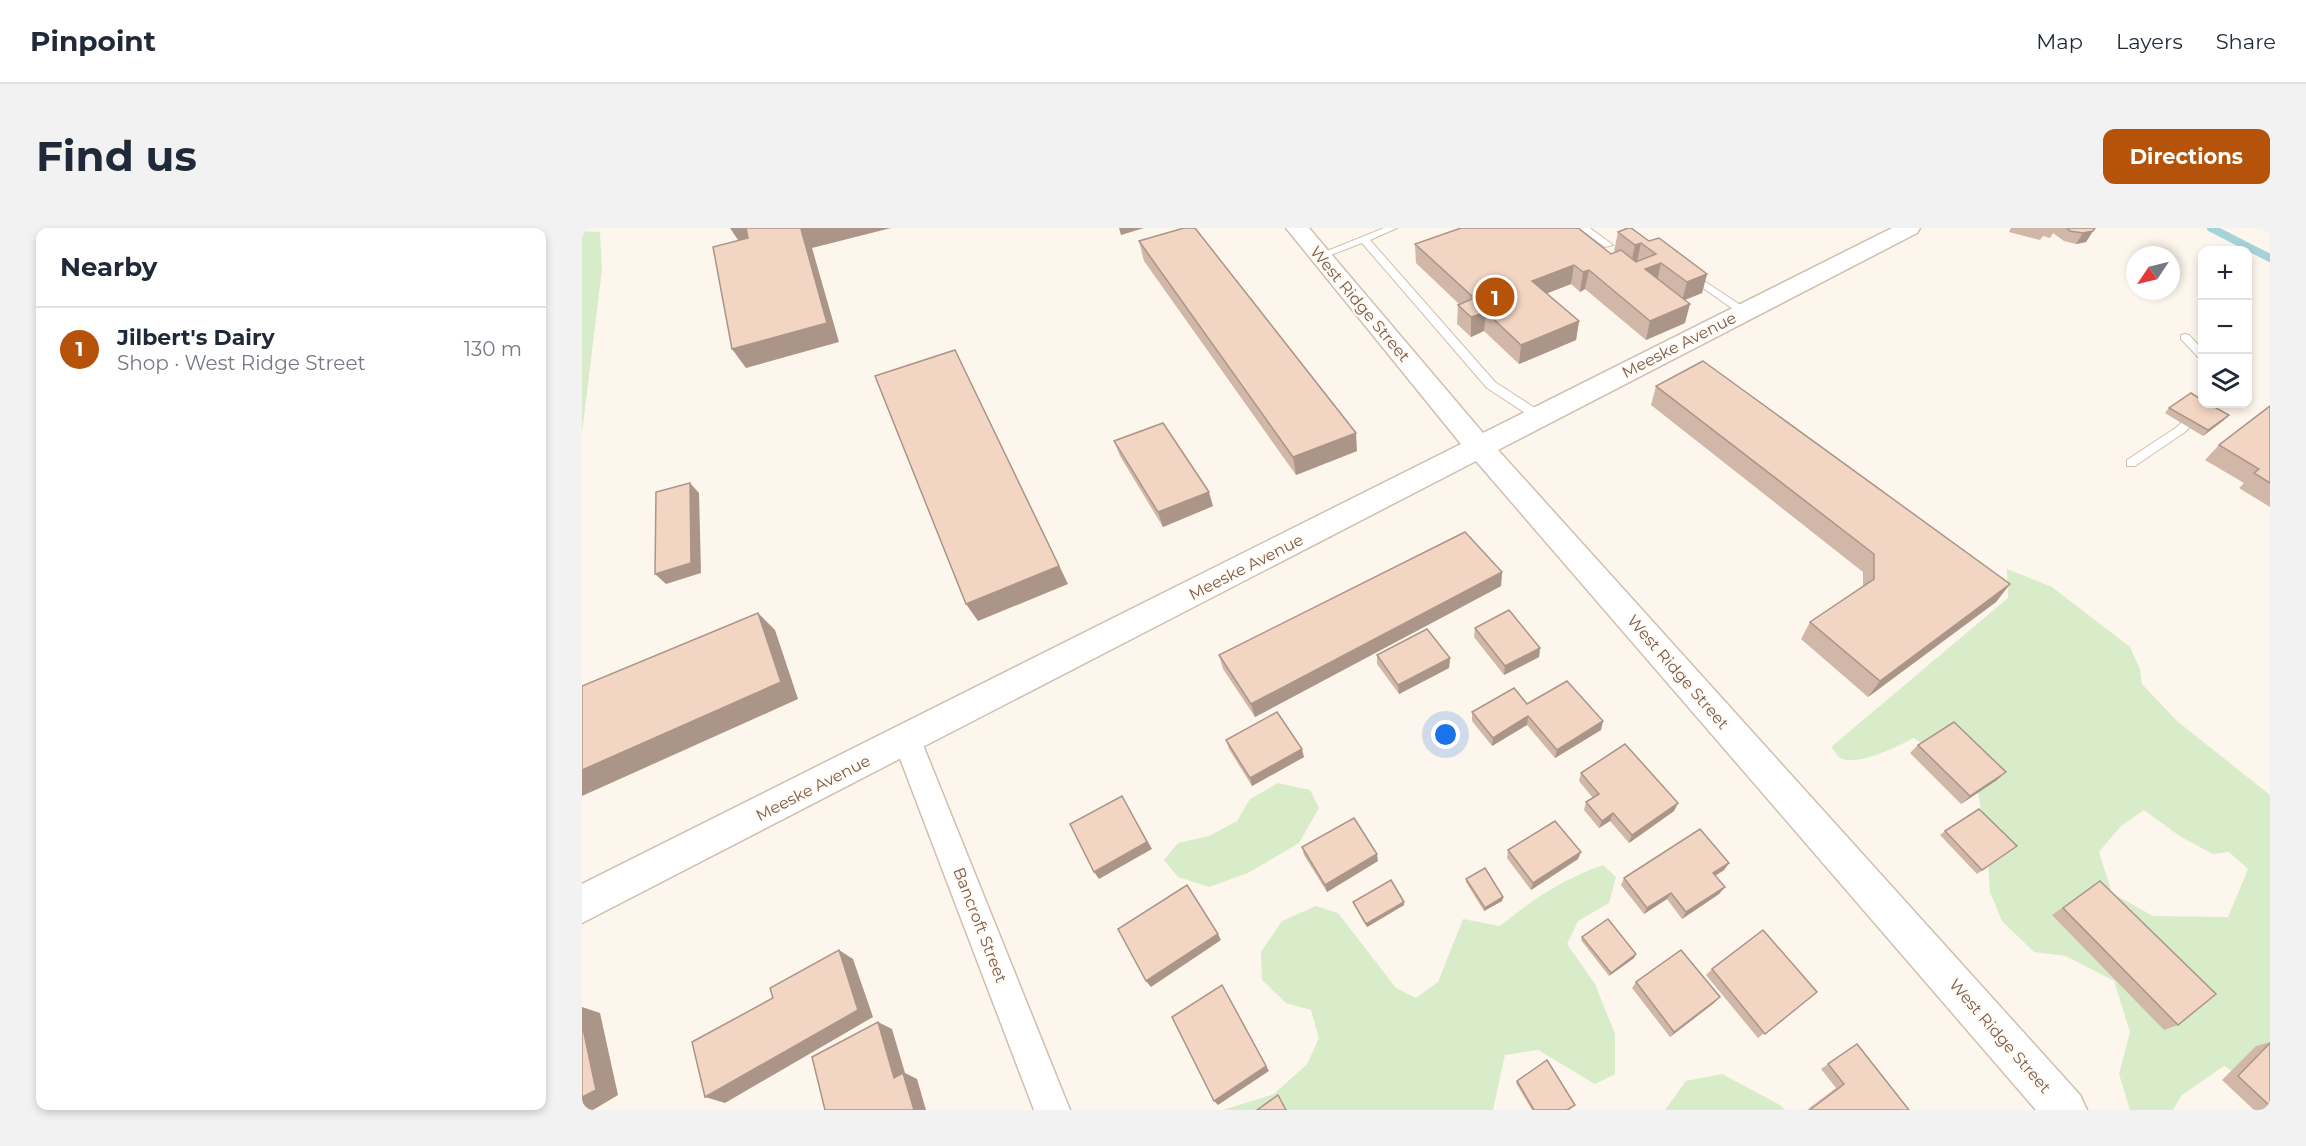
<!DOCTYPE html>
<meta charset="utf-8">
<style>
:root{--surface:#fff;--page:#f2f2f3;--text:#1f2937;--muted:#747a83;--line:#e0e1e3;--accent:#b45309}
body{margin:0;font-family:Montserrat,sans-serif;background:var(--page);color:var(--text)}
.controls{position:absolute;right:18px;top:18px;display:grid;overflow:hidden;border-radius:12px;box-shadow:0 3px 9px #0003}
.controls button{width:54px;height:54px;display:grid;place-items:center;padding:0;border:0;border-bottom:2px solid var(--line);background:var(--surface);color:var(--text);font:30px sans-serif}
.compass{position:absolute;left:1544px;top:18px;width:54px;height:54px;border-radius:50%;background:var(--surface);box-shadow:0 3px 9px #0003;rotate:235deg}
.you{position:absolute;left:864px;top:507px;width:21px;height:21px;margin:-15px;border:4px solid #fff;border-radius:50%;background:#1a73e8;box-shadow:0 0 0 9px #1a73e833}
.badge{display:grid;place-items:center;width:39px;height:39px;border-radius:50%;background:var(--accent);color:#fff;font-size:20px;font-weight:700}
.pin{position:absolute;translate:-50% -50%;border:3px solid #fff;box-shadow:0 2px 6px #0006}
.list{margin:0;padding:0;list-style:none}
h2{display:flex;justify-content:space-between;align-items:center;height:78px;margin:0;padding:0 24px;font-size:26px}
h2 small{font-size:20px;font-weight:400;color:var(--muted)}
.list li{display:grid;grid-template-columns:39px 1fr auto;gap:18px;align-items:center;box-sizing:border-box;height:84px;padding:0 24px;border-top:2px solid var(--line)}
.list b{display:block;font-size:22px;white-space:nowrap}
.list p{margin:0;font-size:20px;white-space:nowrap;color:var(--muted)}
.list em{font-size:20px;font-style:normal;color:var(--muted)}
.icon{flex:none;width:33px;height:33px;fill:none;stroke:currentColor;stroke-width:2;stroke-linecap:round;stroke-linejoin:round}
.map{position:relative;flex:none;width:1688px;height:882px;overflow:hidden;border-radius:12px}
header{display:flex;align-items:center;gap:36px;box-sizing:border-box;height:84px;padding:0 30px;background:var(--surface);border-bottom:2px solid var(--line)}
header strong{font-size:28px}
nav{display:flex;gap:33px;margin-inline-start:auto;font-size:21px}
.intro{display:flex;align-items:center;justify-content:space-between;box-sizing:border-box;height:144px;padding:0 36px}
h1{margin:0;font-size:42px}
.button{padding:15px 27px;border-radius:12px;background:var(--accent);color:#fff;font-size:21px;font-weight:700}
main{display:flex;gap:36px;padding:0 36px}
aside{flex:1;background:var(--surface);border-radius:12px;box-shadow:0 3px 9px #0003}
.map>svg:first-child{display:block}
.green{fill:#d8ecc9;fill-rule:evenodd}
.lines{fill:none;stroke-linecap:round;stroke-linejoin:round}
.stream{stroke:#a5d3da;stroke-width:8}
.service-casing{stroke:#d1beb0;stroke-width:2}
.minor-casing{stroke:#d1beb0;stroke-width:3}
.tertiary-casing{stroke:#d1beb0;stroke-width:3}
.service{fill:#fff;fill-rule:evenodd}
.minor{fill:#fff;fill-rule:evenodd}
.tertiary{fill:#fff;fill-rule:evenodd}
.wall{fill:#d1b7a8}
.shaded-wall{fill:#aa9588}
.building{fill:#f3d5c3;stroke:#aa9588;stroke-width:1.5}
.labels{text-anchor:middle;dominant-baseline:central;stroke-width:4.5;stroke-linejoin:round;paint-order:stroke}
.street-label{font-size:16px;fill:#7a5c4d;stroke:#fffaf3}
</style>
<header>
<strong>Pinpoint</strong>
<nav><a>Map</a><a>Layers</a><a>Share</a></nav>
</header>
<div class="intro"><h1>Find us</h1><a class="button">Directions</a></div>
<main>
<aside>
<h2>Nearby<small></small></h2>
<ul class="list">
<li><span class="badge">1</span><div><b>Jilbert's Dairy</b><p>Shop · West Ridge Street</p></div><em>130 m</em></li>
</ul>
</aside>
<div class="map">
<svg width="1688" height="882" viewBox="0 0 1688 882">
<rect width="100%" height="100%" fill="#fdf6ec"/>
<!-- green -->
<g class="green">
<polygon points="0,3 18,4 20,41 0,205"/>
<path d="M1425,341l45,18 78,60 10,22 2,15 35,37 93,74v302l-7,-7 -39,-24 -42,29 -9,15h-43l-11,-36 11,-42 -16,-51 -48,-25 -32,-4 -32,-31 -12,-29 -4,-53 -8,-47 -38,-37 -26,-17c-16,8 -56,29 -74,20 -3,-2 -6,-8 -9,-11l177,-149zM1562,582l37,27 32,17 16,-2 19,17 -20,48 -75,-1 -41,-23 -13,-41 22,-26z"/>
<polygon points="696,555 728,562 737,580 717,615 666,645 627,659 596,649 582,632 596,615 627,608 655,593 668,571"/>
<path d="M1021,637l13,12 -7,26 -31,18 -11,23 28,40 20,50v40l-20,10 -57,-34 -33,5 -12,55h-270l51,-16 33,-30 12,-26 -8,-28 -25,-7 -24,-23 -1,-28 21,-31 34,-15 22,7 58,75 20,10 22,-16 25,-63 37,7c35,-28 61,-46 103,-61z"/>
<polygon points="1140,846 1198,877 1203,882 1083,882 1104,853"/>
</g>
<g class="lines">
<!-- stream -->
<polyline class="stream" points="1629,0 1688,30"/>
<!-- service casing -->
<g class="service-casing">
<g id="service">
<polygon points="802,0 815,0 788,12 913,154 962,186 962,192 954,192 905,160 780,15 741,30 733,28"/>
<polygon points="997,0 1008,0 1031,17 1023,19"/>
<polygon points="1107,43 1166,82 1166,86 1158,86 1104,48 1102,46"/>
<polygon points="1603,106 1607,107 1620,121 1620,130 1616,129 1599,111 1599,107"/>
<polygon points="1620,174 1630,176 1603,204 1553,238 1545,238 1545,232 1595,199"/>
</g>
</g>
<!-- minor casing -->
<g class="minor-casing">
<polygon id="minor" points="325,500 335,503 339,512 488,882 452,882 311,512 315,503"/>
</g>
<!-- tertiary casing -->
<g class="tertiary-casing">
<polygon id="tertiary" points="704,0 727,0 901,205 1310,0 1338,0 1335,5 916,222 1498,867 1505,882 1454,882 894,233 0,695 0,656 879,216"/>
</g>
<!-- service -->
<use href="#service" class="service"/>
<!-- minor -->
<use href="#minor" class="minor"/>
<!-- tertiary -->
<use href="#tertiary" class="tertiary"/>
</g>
<!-- wall -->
<g class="wall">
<polygon points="1429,0 1513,0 1504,14 1494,16 1482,13 1471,5 1468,10 1461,8 1458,12 1427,4"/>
<polygon points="1036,4 1067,13 1125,46 1120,65 1103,72 1103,95 1064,112 1003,61 998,64 989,56 965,65 997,93 994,112 937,136 902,103 889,109 875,96 876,77 877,76 834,35 833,16 1029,26 1034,24 1032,23"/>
<polygon points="557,13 775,223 714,247 562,33"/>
<polygon points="1074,158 1428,356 1414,374 1286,469 1219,411 1228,394 1281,358 1281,344 1069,177"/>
<polygon points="1688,178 1688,279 1657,260 1662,255 1623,232 1637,217"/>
<polygon points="1587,180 1642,192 1621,208 1583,185"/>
<polygon points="532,213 631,278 581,299 538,228"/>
<polygon points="920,344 919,358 673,489 641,441 637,427"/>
<polygon points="893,400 958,420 957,429 922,447 892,409"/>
<polygon points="795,427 868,430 867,440 817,466 795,436"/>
<polygon points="945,476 1019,502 973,530 945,497 910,518 890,493 890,484"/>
<polygon points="644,512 722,529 670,558 647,521"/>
<polygon points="1336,517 1415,552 1379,576 1328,525"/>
<polygon points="999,545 1096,575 1092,583 1047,615 1028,593 1017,600 1002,582 1004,574 1011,570 997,553"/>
<polygon points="1363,603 1435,618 1395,646 1358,607"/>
<polygon points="720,619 796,633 745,664 722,627"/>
<polygon points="926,622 996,631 949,662 925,630"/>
<polygon points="1147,635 1142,642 1133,648 1143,659 1137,666 1100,691 1085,671 1062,686 1039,657 1042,650"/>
<polygon points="884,651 921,669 920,673 902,683 884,654"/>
<polygon points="1518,653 1596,797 1582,802 1470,687"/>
<polygon points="771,674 822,677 785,699 772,677"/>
<polygon points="1000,709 1052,730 1027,748 999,712"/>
<polygon points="1130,741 1235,764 1176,810 1124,747"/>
<polygon points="1054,754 1132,775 1088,809 1050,760"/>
<polygon points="1688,814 1688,882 1672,882 1640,852 1674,818"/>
<polygon points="1275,816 1327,882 1225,882 1254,860 1239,841"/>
<polygon points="935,853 991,879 987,882 950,882 934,855"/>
</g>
<!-- shaded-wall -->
<g class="shaded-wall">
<polygon points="148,0 166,0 175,14 160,18"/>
<polygon points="224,0 309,0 230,20 257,114 164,140 150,121 219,1"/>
<polygon points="537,0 562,0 539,7"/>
<polygon points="1511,3 1504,14 1494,16 1501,5"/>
<polygon points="1059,15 1055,34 1049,36 1053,17"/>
<polygon points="1079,35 1075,54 1063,41"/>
<polygon points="992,37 989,56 948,72 950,53"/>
<polygon points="1007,42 1003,61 998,64 1001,44"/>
<polygon points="1125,46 1120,65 1100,73 1105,54"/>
<polygon points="1108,76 1103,95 1064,112 1068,93"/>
<polygon points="904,84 902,103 889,109 889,89"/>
<polygon points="997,93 994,112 937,136 939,117"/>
<polygon points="382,141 486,356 396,393 384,376"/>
<polygon points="1647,187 1642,192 1621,208 1626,202"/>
<polygon points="774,205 775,223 714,247 711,229"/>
<polygon points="108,255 117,265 119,345 84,356 73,346"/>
<polygon points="627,264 631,278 581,299 576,284"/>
<polygon points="920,344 919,358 673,489 669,476"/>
<polygon points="1428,356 1414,374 1286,469 1298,453"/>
<polygon points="176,385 193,402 216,471 0,568 0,542"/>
<polygon points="958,420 957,429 922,447 923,438"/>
<polygon points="868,430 867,440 817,466 816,457"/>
<polygon points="946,488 945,497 910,518 911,510"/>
<polygon points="1021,493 1019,502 973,530 975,522"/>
<polygon points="720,521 722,529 670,558 668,550"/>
<polygon points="1424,544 1415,552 1379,576 1388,568"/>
<polygon points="540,568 570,621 517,651 512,644"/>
<polygon points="1096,575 1092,583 1047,615 1050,607"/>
<polygon points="1031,585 1028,593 1017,600 1020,593"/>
<polygon points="999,624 996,631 949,662 951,655"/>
<polygon points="795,626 796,633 745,664 743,657"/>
<polygon points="1147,635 1142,642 1126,652 1131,645"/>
<polygon points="1143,659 1137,666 1100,691 1104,684"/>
<polygon points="1089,665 1085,671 1062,686 1065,680"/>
<polygon points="921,669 920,673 902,683 903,680"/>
<polygon points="822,674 822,677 785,699 784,696"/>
<polygon points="636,706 639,712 569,759 564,753"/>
<polygon points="257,722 271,731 291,789 143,875 123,869"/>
<polygon points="1054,726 1052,730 1027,748 1029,745"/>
<polygon points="640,757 687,843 636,877 632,873"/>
<polygon points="1138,769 1132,775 1088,809 1092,804"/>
<polygon points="0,779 18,785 36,867 11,882 0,882"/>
<polygon points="296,794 310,801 323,845 335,851 344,882 332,882 312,850"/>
</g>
<!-- building -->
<g class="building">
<polygon points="164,0 224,0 219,1 245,95 150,121 131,19 166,10"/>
<polygon points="602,0 613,0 774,205 711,229 557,13"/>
<polygon points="879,0 996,0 1029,26 1039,22 1054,34 1074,26 1059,15 1053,17 1036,4 1046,0 1049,0 1067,13 1077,10 1125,46 1105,54 1079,35 1063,41 1108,76 1068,93 1007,42 1001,44 992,37 950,53 997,93 939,117 904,84 889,89 876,77 892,70 833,16"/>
<polygon points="1485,0 1513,0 1511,3 1501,5 1488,3"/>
<polygon points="373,122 477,338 384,376 293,148"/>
<polygon points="1121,133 1428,356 1298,453 1228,394 1292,351 1292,326 1074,158"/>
<polygon points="1609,165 1620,172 1620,176 1627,176 1647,187 1626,202 1587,180"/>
<polygon points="1688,178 1688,255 1672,245 1677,241 1637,217"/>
<polygon points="581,195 627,264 576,284 532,213"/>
<polygon points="108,255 109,335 73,346 74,264"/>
<polygon points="883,304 920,344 669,476 637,427"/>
<polygon points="927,382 958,420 923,438 893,400"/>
<polygon points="176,385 199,454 0,542 0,458"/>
<polygon points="845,401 868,430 816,457 795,427"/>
<polygon points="985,453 1021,493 975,522 946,488 911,510 890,484 932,460 945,476"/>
<polygon points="695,484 720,521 668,550 644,512"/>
<polygon points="1372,494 1424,544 1388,568 1336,517"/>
<polygon points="1043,516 1096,575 1050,607 1031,585 1020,593 1004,574 1017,566 999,545"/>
<polygon points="540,568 565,614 512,644 488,596"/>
<polygon points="1397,581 1435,618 1400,642 1363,603"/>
<polygon points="772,590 795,626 743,657 720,619"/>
<polygon points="973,593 999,624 951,655 926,622"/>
<polygon points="1118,601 1147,635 1131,645 1143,659 1104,684 1089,665 1065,680 1042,650"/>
<polygon points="903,640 921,669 903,680 884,651"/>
<polygon points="809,652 822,674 784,696 771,674"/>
<polygon points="1518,653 1634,766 1596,797 1481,680"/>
<polygon points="605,657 636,706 564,753 536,701"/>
<polygon points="1026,691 1054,726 1029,745 1000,709"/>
<polygon points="1181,702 1235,764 1183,806 1130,741"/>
<polygon points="257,722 276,782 123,869 110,814 191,770 188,760"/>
<polygon points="1099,722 1138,769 1092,804 1054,754"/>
<polygon points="640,757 684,838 632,873 590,789"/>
<polygon points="296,794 312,850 321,845 332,882 243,882 230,829"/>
<polygon points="0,796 14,862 0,869"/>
<polygon points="1688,815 1688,878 1656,848"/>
<polygon points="1275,816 1327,882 1229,882 1229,881 1262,856 1246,836"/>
<polygon points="965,832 993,877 985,882 952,882 935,853"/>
<polygon points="696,867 704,882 675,882"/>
</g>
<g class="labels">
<!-- street labels -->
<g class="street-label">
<text transform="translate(778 76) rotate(50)">West Ridge Street</text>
<text transform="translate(1097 117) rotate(-27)">Meeske Avenue</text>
<text transform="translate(664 339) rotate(-27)">Meeske Avenue</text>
<text transform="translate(1096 444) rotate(49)">West Ridge Street</text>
<text transform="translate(231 560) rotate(-27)">Meeske Avenue</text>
<text transform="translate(398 697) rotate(69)">Bancroft Street</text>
<text transform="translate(1418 808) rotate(49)">West Ridge Street</text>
</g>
</g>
</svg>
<div class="controls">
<button>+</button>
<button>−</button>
<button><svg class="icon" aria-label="layers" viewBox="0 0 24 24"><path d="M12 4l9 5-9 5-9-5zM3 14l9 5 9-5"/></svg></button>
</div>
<svg class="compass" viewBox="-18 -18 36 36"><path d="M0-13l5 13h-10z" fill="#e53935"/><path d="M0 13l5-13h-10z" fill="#747a83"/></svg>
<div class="you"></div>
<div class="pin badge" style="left:913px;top:69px">1</div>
</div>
</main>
